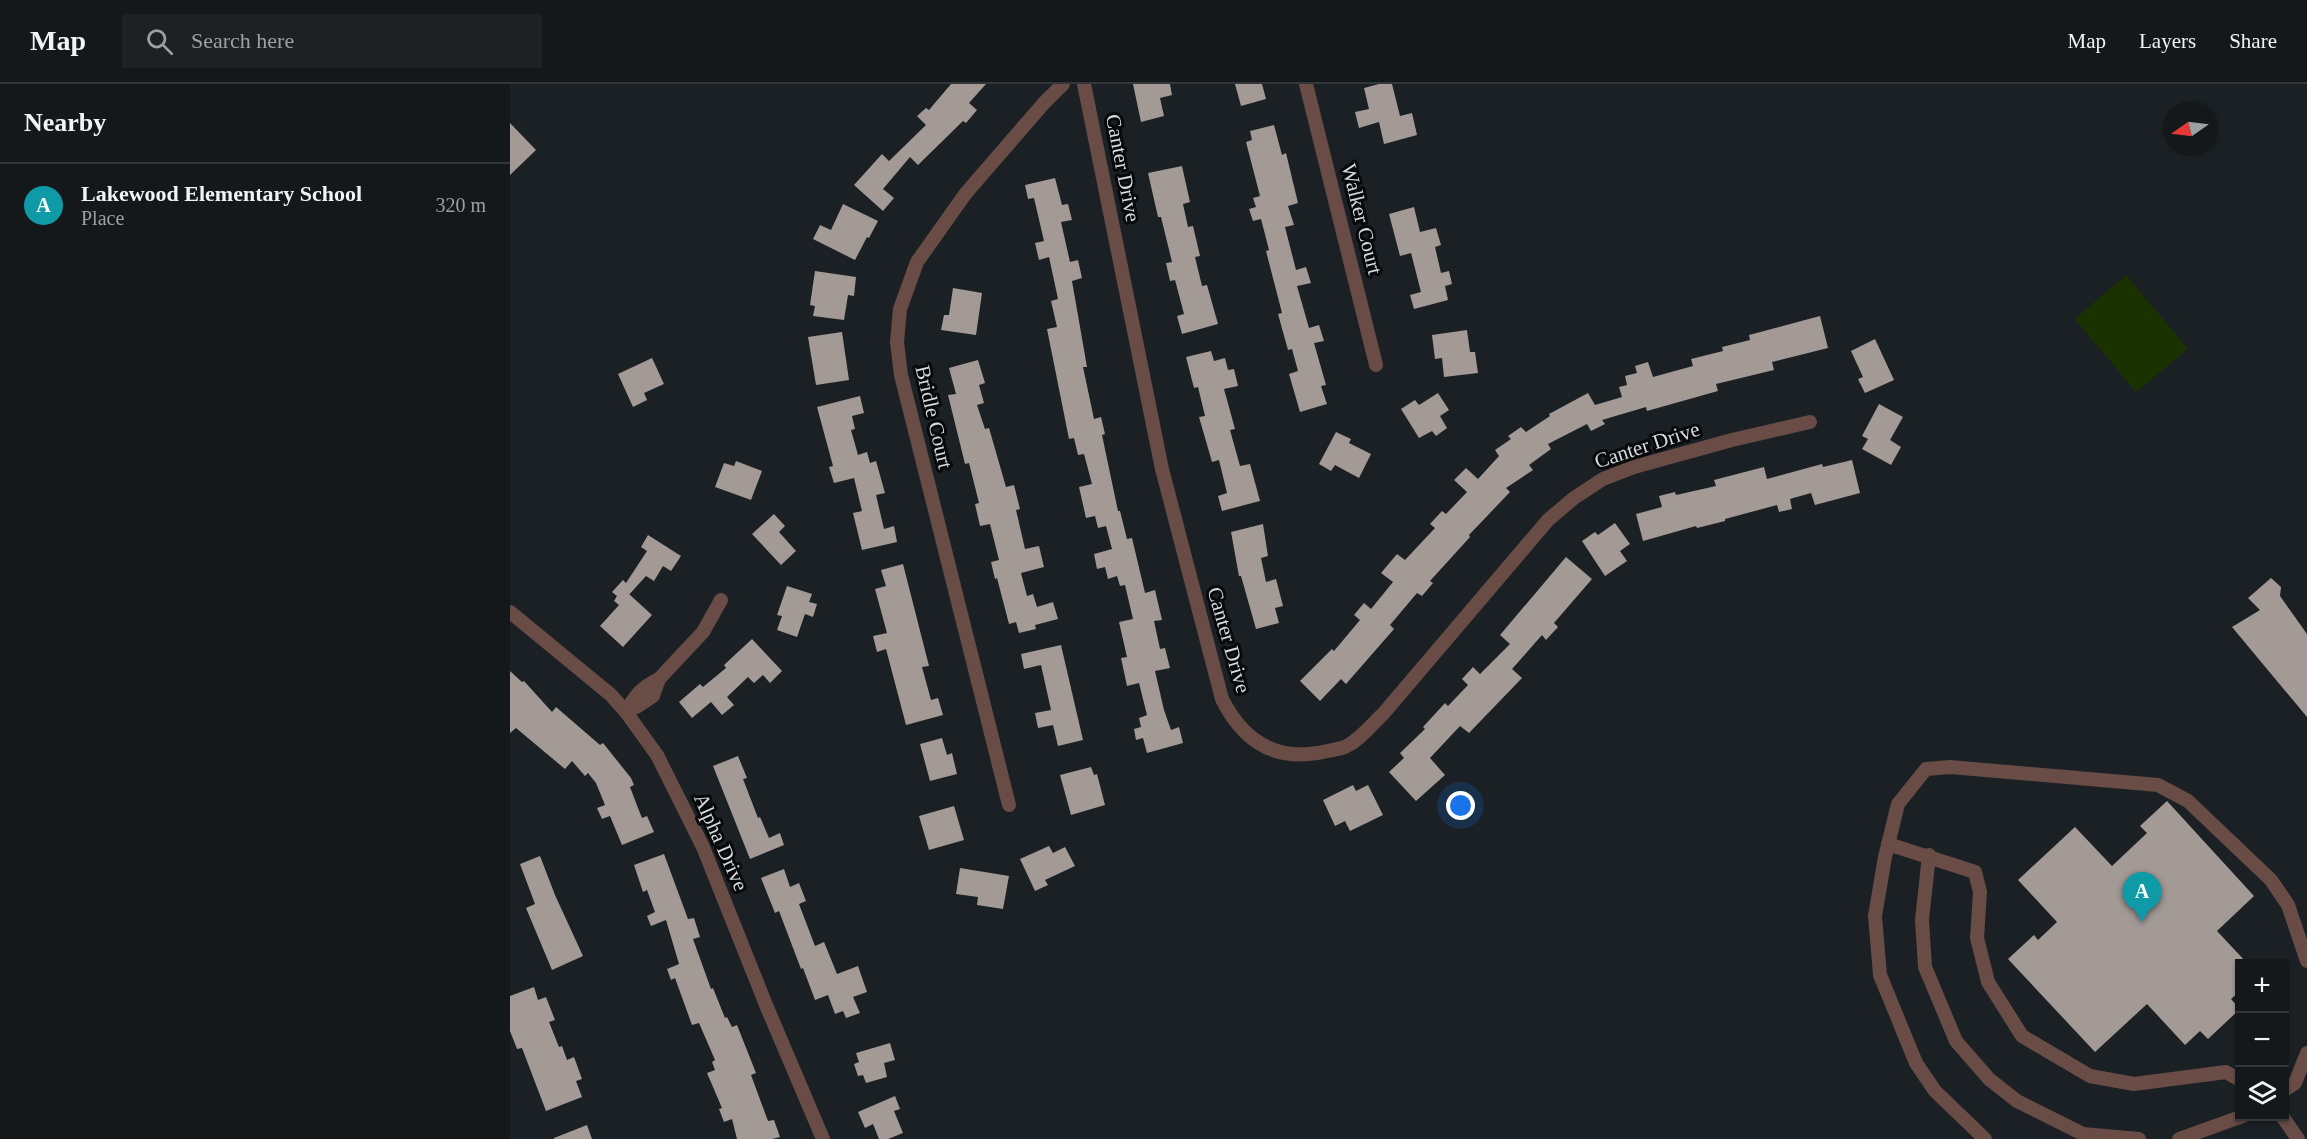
<!DOCTYPE html>
<meta charset="utf-8">
<style>
:root{--surface:#14181b;--page:#1d2124;--text:#f1f3f6;--muted:#9da0a3;--line:#33373a;--accent:#b45309}
body{margin:0;font-family:Georgia,serif;background:var(--page);color:var(--text)}
.controls{position:absolute;right:18px;bottom:18px;display:grid;overflow:hidden;border-radius:0px;box-shadow:0 2px 4px #0004}
.controls button{width:54px;height:54px;display:grid;place-items:center;padding:0;border:0;border-bottom:2px solid var(--line);background:var(--surface);color:var(--text);font:30px sans-serif}
.compass{position:absolute;left:1653px;top:18px;width:54px;height:54px;border-radius:50%;background:var(--surface);box-shadow:0 2px 4px #0004;rotate:256deg}
.you{position:absolute;left:951px;top:722px;width:21px;height:21px;margin:-15px;border:4px solid #fff;border-radius:50%;background:#1a73e8;box-shadow:0 0 0 9px #1a73e833}
.badge{display:grid;place-items:center;width:39px;height:39px;border-radius:50%;background:var(--accent);color:#fff;font-size:20px;font-weight:700}
.pin{position:absolute;translate:-50% -50px;filter:drop-shadow(0 2px 3px #0008)}
.pin::after{content:'';position:absolute;top:32px;width:21px;height:18px;background:inherit;clip-path:polygon(0 0,100% 0,50% 100%)}
.list{margin:0;padding:0;list-style:none}
h2{display:flex;justify-content:space-between;align-items:center;height:78px;margin:0;padding:0 24px;font-size:26px}
h2 small{font-size:20px;font-weight:400;color:var(--muted)}
.list li{display:grid;grid-template-columns:39px 1fr auto;gap:18px;align-items:center;box-sizing:border-box;height:84px;padding:0 24px;border-top:2px solid var(--line)}
.list b{display:block;font-size:22px;white-space:nowrap}
.list p{margin:0;font-size:20px;white-space:nowrap;color:var(--muted)}
.list em{font-size:20px;font-style:normal;color:var(--muted)}
.icon{flex:none;width:33px;height:33px;fill:none;stroke:currentColor;stroke-width:2;stroke-linecap:round;stroke-linejoin:round}
.map{position:relative;flex:none;width:1797px;height:1055px;overflow:hidden}
header{display:flex;align-items:center;gap:36px;box-sizing:border-box;height:84px;padding:0 30px;background:var(--surface);border-bottom:2px solid var(--line)}
header strong{font-size:28px}
nav{display:flex;gap:33px;margin-inline-start:auto;font-size:21px}
.search{width:420px;height:54px;background:var(--page);display:flex;align-items:center;gap:15px;box-sizing:border-box;padding:0 21px;border-radius:0px;color:var(--muted);font-size:22px}
main{display:flex}
aside{flex:1;background:var(--surface)}
.map>svg:first-child{display:block}
.green{fill:#1a3200}
.building{fill:#a39a96}
.lines{fill:none;stroke-linecap:round;stroke-linejoin:round}
.minor{stroke:#694c45;stroke-width:14}
.labels{text-anchor:middle;dominant-baseline:central;stroke-width:6;stroke-linejoin:round;paint-order:stroke}
.street-label{font-size:21px;fill:#d7dbde;stroke:#07090b}
</style>
<header>
<strong>Map</strong>
<div class="search"><svg class="icon" aria-label="search" viewBox="0 0 24 24"><circle cx="10" cy="10" r="6"/><path d="M15 15l6 6"/></svg>Search here</div>
<nav><a>Map</a><a>Layers</a><a>Share</a></nav>
</header>
<main>
<aside>
<h2>Nearby<small></small></h2>
<ul class="list">
<li><span class="badge" style="background:#0f9aa8">A</span><div><b>Lakewood Elementary School</b><p>Place</p></div><em>320 m</em></li>
</ul>
</aside>
<div class="map">
<svg width="1797" height="1055" viewBox="0 0 1797 1055">
<rect width="100%" height="100%" fill="#1a2024"/>
<!-- green -->
<polygon class="green" points="1616,191 1678,265 1626,308 1565,235"/>
<!-- building -->
<g class="building">
<polygon points="441,0 476,0 459,19 467,26 456,39 453,37 408,81 400,73 373,105 384,114 373,127 344,101 372,70 379,77 416,41 407,32 416,24 419,26"/>
<polygon points="623,0 660,0 662,11 650,14 654,32 631,38"/>
<polygon points="725,0 752,0 756,15 731,22"/>
<polygon points="869,0 882,0 890,32 902,29 907,51 874,60 869,38 849,44 845,28 859,25 854,4"/>
<polygon points="0,39 26,66 0,91"/>
<polygon points="764,41 772,71 776,69 788,119 778,122 784,141 775,143 786,186 796,183 801,199 787,202 799,244 809,241 814,257 804,259 816,301 811,302 817,320 790,328 779,290 788,287 782,265 778,266 768,230 772,229 756,167 759,166 751,135 743,137 739,125 746,123 743,114 750,112 736,58 742,56 740,47"/>
<polygon points="672,82 680,118 673,120 678,143 683,142 690,172 685,173 692,202 697,201 708,240 672,250 667,232 674,230 665,196 660,197 656,179 662,178 651,133 648,133 638,89"/>
<polygon points="545,94 552,121 558,120 562,136 551,138 560,178 568,176 572,194 562,197 577,283 573,283 584,335 591,333 595,350 592,351 608,427 610,427 617,455 622,454 635,509 645,506 652,536 644,537 650,565 655,564 660,584 645,587 654,626 661,646 669,643 673,659 637,669 633,654 626,656 624,645 631,643 629,634 637,631 629,599 617,602 611,574 617,573 609,538 623,535 615,501 610,502 607,492 598,495 595,483 587,485 584,470 602,465 596,442 588,444 585,432 576,434 569,403 582,400 574,370 568,371 564,354 559,355 537,245 547,243 541,217 548,215 539,173 529,176 525,159 534,157 524,114 518,115 515,101"/>
<polygon points="333,120 368,137 359,154 357,153 345,176 303,155 310,141 321,146"/>
<polygon points="904,123 910,148 926,144 931,161 925,163 931,189 939,187 942,200 935,202 938,216 904,225 900,211 911,208 901,169 890,172 879,130"/>
<polygon points="305,187 346,193 344,212 338,211 334,236 303,232 305,222 300,221"/>
<polygon points="443,204 472,209 466,251 431,246 434,231 439,231"/>
<polygon points="1310,232 1318,264 1262,278 1264,286 1206,300 1208,307 1137,327 1136,323 1092,336 1095,340 1081,347 1077,340 1038,360 1041,365 1019,381 1023,386 996,404 1000,408 959,451 960,453 920,497 923,499 912,512 907,509 880,541 884,545 836,600 831,595 810,617 790,597 822,565 824,567 850,536 844,531 854,519 861,525 883,498 871,489 887,470 895,476 925,444 920,440 932,427 936,430 957,408 944,396 956,384 968,395 989,372 985,366 1001,355 998,352 1011,343 1016,348 1040,332 1039,330 1078,309 1085,321 1112,313 1109,303 1117,301 1115,292 1127,289 1125,282 1138,278 1143,293 1183,282 1181,275 1213,267 1212,263 1240,256 1239,251"/>
<polygon points="957,246 960,268 965,268 968,289 934,293 932,274 925,275 922,251"/>
<polygon points="332,248 339,296 306,301 298,253"/>
<polygon points="1365,255 1384,296 1355,309 1348,295 1353,293 1341,267"/>
<polygon points="701,267 704,277 715,274 718,286 724,285 728,302 714,305 725,345 720,346 730,382 740,380 750,417 712,427 708,412 717,409 709,376 702,378 689,333 695,332 688,303 684,304 676,273"/>
<polygon points="142,274 154,300 134,309 137,316 123,323 108,290"/>
<polygon points="468,276 475,299 469,301 474,319 467,321 475,345 479,344 496,403 504,401 510,425 506,426 515,465 529,462 534,483 511,489 517,512 523,510 527,523 543,518 548,535 525,541 526,545 509,549 506,538 499,540 487,494 485,495 481,478 489,476 480,440 470,442 465,420 469,419 459,379 455,380 438,311 446,310 439,284"/>
<polygon points="928,309 939,326 930,332 937,344 926,352 922,347 909,354 891,325 905,316 909,321"/>
<polygon points="350,312 354,329 342,332 345,345 341,346 348,371 357,368 360,379 366,377 375,409 366,411 374,445 384,442 387,458 352,466 343,429 352,427 344,394 324,399 319,383 323,382 307,323"/>
<polygon points="1369,320 1393,333 1380,356 1391,363 1381,381 1352,365 1358,355 1352,352"/>
<polygon points="826,348 841,355 839,359 861,370 849,394 825,381 821,387 809,380"/>
<polygon points="1342,376 1350,409 1305,421 1301,409 1280,415 1282,425 1269,428 1267,421 1215,435 1215,437 1187,444 1186,442 1133,457 1126,430 1152,423 1149,412 1165,408 1166,411 1206,402 1204,396 1254,383 1257,395 1312,380 1313,383"/>
<polygon points="226,377 252,387 241,416 205,403 214,379 224,382"/>
<polygon points="264,430 275,442 269,448 286,467 271,481 242,450"/>
<polygon points="1105,439 1120,460 1110,467 1117,477 1095,492 1072,457 1085,448 1088,451"/>
<polygon points="753,440 758,472 751,474 756,498 766,495 773,522 765,524 769,539 746,545 731,492 729,492 721,448"/>
<polygon points="138,451 171,472 161,487 153,482 144,497 136,492 116,514 119,510 142,531 113,563 90,542 109,521 104,517 107,512 102,508 113,496 116,499 137,467 131,463"/>
<polygon points="1056,473 1082,495 1044,539 1048,543 1036,556 1032,551 1002,585 1012,594 959,649 950,642 920,674 935,691 906,717 879,688 894,674 890,669 915,645 913,643 935,619 938,622 958,601 952,595 963,583 970,590 1000,560 990,551"/>
<polygon points="393,480 419,582 412,583 421,616 428,614 433,631 396,641 376,565 367,568 363,552 377,549 365,505 376,502 371,486"/>
<polygon points="1761,494 1771,503 1770,512 1797,550 1797,633 1722,543 1750,526 1738,514"/>
<polygon points="277,502 302,510 299,518 307,520 303,533 295,530 287,553 267,546 272,532 267,531"/>
<polygon points="242,555 272,587 260,599 253,591 244,599 238,593 217,613 224,621 212,631 201,618 182,634 169,618 190,600 193,603 216,584 214,581"/>
<polygon points="551,561 573,656 548,662 543,641 528,644 525,629 541,626 531,581 514,585 511,570"/>
<polygon points="0,587 12,598 14,597 42,628 46,623 90,661 93,659 121,694 124,701 120,703 128,724 132,734 137,732 144,748 112,761 100,732 92,735 87,724 95,721 86,699 78,689 75,692 62,677 55,685 6,644 0,649"/>
<polygon points="432,654 437,671 442,669 447,690 420,697 410,660"/>
<polygon points="228,672 237,694 233,695 248,734 250,733 259,754 270,749 274,761 240,775 203,682"/>
<polygon points="581,683 584,691 587,690 595,721 561,731 550,691"/>
<polygon points="843,701 846,707 858,701 873,731 840,747 835,737 825,742 813,716"/>
<polygon points="1657,717 1744,812 1707,847 1737,879 1730,879 1730,907 1721,915 1730,925 1698,955 1690,947 1675,961 1637,920 1585,968 1498,875 1524,851 1528,856 1547,838 1508,796 1565,743 1602,782 1637,749 1630,742"/>
<polygon points="444,722 454,756 419,766 409,732"/>
<polygon points="539,762 543,769 555,763 565,782 535,796 538,801 525,807 510,775"/>
<polygon points="154,770 178,835 184,834 190,853 183,855 201,905 203,904 215,934 217,933 222,943 227,941 246,989 241,991 258,1037 264,1036 270,1053 262,1055 227,1055 222,1035 214,1038 209,1025 212,1024 197,989 205,986 202,978 205,976 189,939 182,941 165,894 161,896 157,885 169,880 156,836 141,842 137,832 145,828 137,806 133,808 124,781"/>
<polygon points="30,772 45,811 73,872 42,886 16,824 25,820 10,780"/>
<polygon points="450,784 499,792 493,825 467,821 468,813 446,810"/>
<polygon points="274,785 280,803 289,799 296,817 289,820 305,862 314,858 327,890 348,882 357,908 343,913 350,929 336,934 333,927 325,930 318,911 305,916 293,884 291,885 269,827 265,829 251,794"/>
<polygon points="24,903 28,916 36,913 45,936 39,938 49,963 52,962 57,976 64,973 72,995 66,997 72,1013 36,1027 12,964 7,965 0,947 0,912"/>
<polygon points="380,959 385,976 374,979 377,993 356,999 353,991 348,992 344,980 349,978 346,969"/>
<polygon points="385,1012 390,1025 384,1027 393,1049 378,1055 369,1055 363,1040 355,1044 348,1028"/>
<polygon points="77,1041 82,1055 44,1055 44,1054"/>
</g>
<g class="lines">
<!-- minor -->
<g class="minor">
<path d="M574,0l78,385 60,230c22,44 56,64 105,52 5,-1 12,-2 18,-4 15,-7 26,-22 38,-33l165,-194 26,-22 29,-19 31,-12 98,-27 78,-18"/>
<polyline points="796,0 866,281"/>
<polyline points="0,528 101,611 116,628 147,671 193,763 256,921 313,1055"/>
<polyline points="116,628 128,622 143,612 149,595 193,548 211,516"/>
<path d="M116,628c9,-17 16,-25 33,-33"/>
<polyline points="499,721 391,291 387,258 390,225 407,178 456,109 534,19 553,0"/>
<polyline points="1378,760 1465,788 1470,808 1467,854 1478,898 1512,952 1580,992 1624,1000 1716,988 1730,996"/>
<polyline points="1419,771 1412,836 1415,883 1446,957 1479,995 1507,1017 1573,1050 1629,1055"/>
<polyline points="1774,1006 1785,999 1797,969"/>
<polyline points="1772,1032 1788,1055"/>
<polyline points="1475,1055 1425,1007 1406,979 1370,891 1365,832 1375,773 1388,720 1416,685 1440,683 1648,701 1678,717 1761,796 1778,821 1797,877"/>
<polyline points="1669,1055 1733,1032"/>
</g>
</g>
<g class="labels">
<!-- street labels -->
<g class="street-label">
<text transform="translate(613 84) rotate(79)">Canter Drive</text>
<text transform="translate(852 135) rotate(76)">Walker Court</text>
<text transform="translate(424 333) rotate(77)">Bridle Court</text>
<text transform="translate(1137 361) rotate(-18)">Canter Drive</text>
<text transform="translate(719 556) rotate(74)">Canter Drive</text>
<text transform="translate(211 758) rotate(66)">Alpha Drive</text>
</g>
</g>
</svg>
<div class="controls">
<button>+</button>
<button>−</button>
<button><svg class="icon" aria-label="layers" viewBox="0 0 24 24"><path d="M12 4l9 5-9 5-9-5zM3 14l9 5 9-5"/></svg></button>
</div>
<svg class="compass" viewBox="-18 -18 36 36"><path d="M0-13l5 13h-10z" fill="#e53935"/><path d="M0 13l5-13h-10z" fill="#9da0a3"/></svg>
<div class="you"></div>
<div class="pin badge" style="left:1632px;top:838px;background:#0f9aa8">A</div>
</div>
</main>
